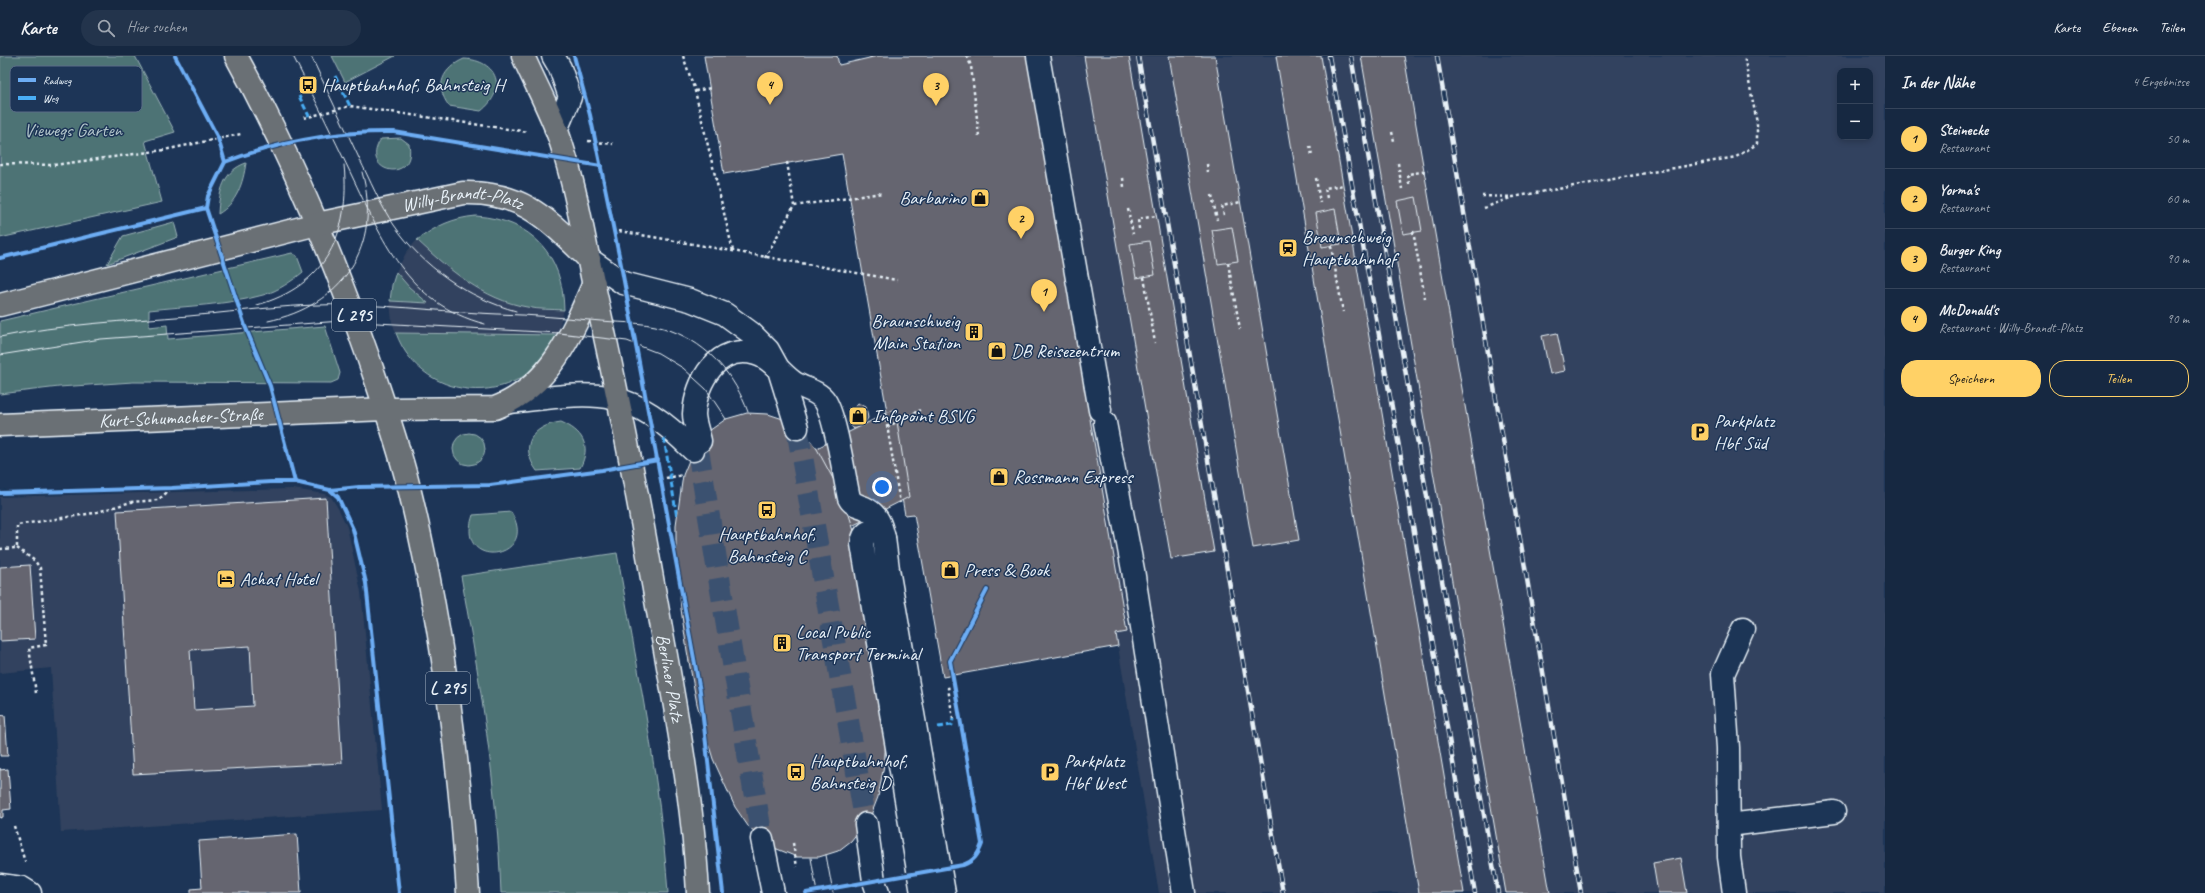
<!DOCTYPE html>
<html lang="de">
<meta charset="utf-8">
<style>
:root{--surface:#162841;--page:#23344c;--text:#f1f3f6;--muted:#9ea6b1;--line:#35445a;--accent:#ffd166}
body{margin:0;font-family:Caveat,sans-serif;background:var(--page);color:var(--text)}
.controls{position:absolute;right:12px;top:12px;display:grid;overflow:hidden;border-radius:8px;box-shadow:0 2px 6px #0003}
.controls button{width:36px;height:36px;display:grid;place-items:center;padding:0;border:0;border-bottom:1px solid var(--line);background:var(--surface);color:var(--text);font:20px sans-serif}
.you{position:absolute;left:882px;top:431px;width:14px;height:14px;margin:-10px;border:3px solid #fff;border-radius:50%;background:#1a73e8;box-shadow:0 0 0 6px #1a73e833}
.badge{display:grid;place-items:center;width:26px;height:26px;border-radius:50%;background:var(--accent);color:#111;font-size:13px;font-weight:700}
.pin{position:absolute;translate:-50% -33px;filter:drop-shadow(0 1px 2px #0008)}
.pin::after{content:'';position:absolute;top:21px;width:14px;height:12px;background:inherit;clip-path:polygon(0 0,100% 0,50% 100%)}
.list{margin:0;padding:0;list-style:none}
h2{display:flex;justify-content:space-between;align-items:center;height:52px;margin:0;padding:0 16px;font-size:17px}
h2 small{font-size:13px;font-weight:400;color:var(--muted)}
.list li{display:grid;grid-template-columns:26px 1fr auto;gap:12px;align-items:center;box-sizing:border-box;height:60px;padding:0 16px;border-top:1px solid var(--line)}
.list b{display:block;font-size:15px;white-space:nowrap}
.list p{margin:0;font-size:13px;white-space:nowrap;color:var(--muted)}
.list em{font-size:13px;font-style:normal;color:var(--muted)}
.actions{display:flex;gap:8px;padding:12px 16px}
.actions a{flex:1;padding:9px 0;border:1px solid var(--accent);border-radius:16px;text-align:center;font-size:14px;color:var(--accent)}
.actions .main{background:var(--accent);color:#111}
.icon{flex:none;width:22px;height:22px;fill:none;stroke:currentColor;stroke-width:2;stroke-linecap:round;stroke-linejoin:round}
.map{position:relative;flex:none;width:1885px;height:837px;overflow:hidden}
header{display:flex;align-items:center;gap:24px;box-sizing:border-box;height:56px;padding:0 20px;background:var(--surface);border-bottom:1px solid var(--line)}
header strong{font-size:19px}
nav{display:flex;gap:22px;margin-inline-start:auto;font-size:14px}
.search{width:280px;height:36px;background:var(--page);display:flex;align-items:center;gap:10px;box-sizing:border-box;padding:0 14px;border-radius:22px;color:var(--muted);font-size:15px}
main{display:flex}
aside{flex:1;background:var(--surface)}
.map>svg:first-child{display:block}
.built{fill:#33435e;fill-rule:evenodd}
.green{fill:#4d7375;stroke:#9ab2b6}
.building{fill:#65656f;stroke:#e8f1f8;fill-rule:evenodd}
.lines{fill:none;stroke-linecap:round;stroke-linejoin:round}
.minor-tunnel{stroke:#3b516f;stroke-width:22;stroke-dasharray:22 11;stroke-linecap:butt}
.minor-casing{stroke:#e8f1f8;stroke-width:25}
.major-casing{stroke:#e8f1f8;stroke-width:25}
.path{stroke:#e8f1f8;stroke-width:2.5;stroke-dasharray:3 3;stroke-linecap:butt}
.minor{stroke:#1d3557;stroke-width:22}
.major{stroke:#6b6f75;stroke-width:22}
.tram{stroke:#e8f1f8;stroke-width:1}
.rail-casing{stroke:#e8f1f8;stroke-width:4.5}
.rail{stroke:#1d3557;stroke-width:3;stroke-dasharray:9;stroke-linecap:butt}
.quiet{stroke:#49aef6;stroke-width:3;stroke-dasharray:6 3;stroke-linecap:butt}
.cycleway-casing{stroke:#1d3557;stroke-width:6}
.cycleway{stroke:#6dadf4;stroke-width:4}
.labels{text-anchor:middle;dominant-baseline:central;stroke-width:3;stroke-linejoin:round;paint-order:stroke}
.shield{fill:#1d3557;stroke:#abb9c8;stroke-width:1}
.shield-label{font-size:18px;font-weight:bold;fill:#e8f1f8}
.poi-label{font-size:19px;fill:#e8f1f8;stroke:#1d3557;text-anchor:start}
.park-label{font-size:19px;fill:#b2c5ca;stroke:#1d3557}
.street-label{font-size:19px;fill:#e8f1f8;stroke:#1d3557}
.key{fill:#1d3557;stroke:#5a6d87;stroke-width:1}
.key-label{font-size:11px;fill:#e8f1f8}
</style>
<header>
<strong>Karte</strong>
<div class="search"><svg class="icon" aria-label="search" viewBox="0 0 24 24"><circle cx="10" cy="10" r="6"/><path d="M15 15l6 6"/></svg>Hier suchen</div>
<nav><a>Karte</a><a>Ebenen</a><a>Teilen</a></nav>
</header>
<main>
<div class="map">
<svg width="1885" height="837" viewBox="0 0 1885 837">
<rect width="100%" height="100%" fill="#1d3557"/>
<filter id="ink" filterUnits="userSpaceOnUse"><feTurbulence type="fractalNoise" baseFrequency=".025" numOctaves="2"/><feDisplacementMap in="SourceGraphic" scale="8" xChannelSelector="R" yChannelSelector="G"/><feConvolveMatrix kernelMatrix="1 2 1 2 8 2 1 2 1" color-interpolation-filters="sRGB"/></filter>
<g filter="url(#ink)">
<!-- built -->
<g class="built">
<path d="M1027,0h858v837h-726l-43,-259 11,-2zM1840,15h30v66h-30z"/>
<polygon points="417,184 450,213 480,234 495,241 512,247 541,253 564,254 557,279 396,277 392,266 390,245 428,247 409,231 396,216 406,197"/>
<polygon points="293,433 324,438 331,441 339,454 347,471 361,536 382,754 61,776 51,612 0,617 0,441"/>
</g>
<!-- green -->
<g class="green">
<polygon points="0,0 135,0 175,76 145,85 162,146 0,182"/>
<polygon points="332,0 395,0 345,26"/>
<path d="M464,3c34,1 44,31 17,52l-32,-5c-15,-20 -6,-38 15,-47z"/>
<path d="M401,82l8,6c8,41 -51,29 -28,-5z"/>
<path d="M246,107c-3,20 -9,40 -28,51 1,-22 5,-43 28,-51z"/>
<path d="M476,160c56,4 87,39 88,94 -12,-1 -25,0 -37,-3 -43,-7 -79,-38 -110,-67 19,-14 36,-22 59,-24z"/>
<polygon points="174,166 178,181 107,208 123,180"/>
<path d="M292,197l5,3 6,16c-11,9 -25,19 -40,23 -35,10 -77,11 -114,15v17l18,-2 1,14 157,-13 15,47 -2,7 -7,3 -198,-1 -74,5 -59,7v-73z"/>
<polygon points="396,216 409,231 428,247 390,245 392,229"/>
<path d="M396,277l161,2c-29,74 -134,72 -161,-2z"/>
<path d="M561,366c21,9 31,23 19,46l-43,3c-18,-25 -6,-45 24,-49z"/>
<circle cx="469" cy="393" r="16"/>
<path d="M511,456c30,48 -58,60 -38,3z"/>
<path d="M617,497c20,113 43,225 51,340h-167c-4,-107 -21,-213 -40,-317z"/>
</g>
<!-- building -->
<g class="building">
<polygon points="704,0 837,0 839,9 878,0 1027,0 1127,576 1116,578 1118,590 943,621 914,458 905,459 842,98 724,118"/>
<polygon points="1084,0 1129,0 1214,496 1171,503"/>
<polygon points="1169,0 1215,0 1299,484 1253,492"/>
<polygon points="1276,0 1321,0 1464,837 1419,837"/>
<polygon points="1361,0 1404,0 1550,837 1506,837"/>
<polygon points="1416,141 1422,175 1403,178 1397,145"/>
<polygon points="1335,153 1341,188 1322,191 1316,157"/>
<polygon points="1232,171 1238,205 1218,208 1212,174"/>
<polygon points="1149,185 1155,219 1136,222 1130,188"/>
<polygon points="1557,277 1565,315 1550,318 1542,280"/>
<polygon points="858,347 866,351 868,362 862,371 854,373 849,367 849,359"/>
<polygon points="895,353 909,441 848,472 813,394"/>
<polygon points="747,357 768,358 783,363 805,378 817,393 844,443 861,497 886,685 884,709 878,741 871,759 851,785 838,795 819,801 797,801 772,791 748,770 735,751 713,703 707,683 697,648 687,595 681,553 676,496 676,469 683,419 690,402 706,377 726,363"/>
<path d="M326,442l16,265 -209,11 -16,-263zM250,590l3,60 -59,4 -4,-60z"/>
<polygon points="30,509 35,583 0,585 0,511"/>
<polygon points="5,659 8,700 0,700 0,660"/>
<polygon points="0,712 0,714 8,713 11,753 3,754 3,761 0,762"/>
<polygon points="297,778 301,837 191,837 191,833 202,832 199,785"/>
<polygon points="1681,802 1687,837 1658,837 1653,807"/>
</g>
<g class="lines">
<!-- minor-tunnel -->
<g class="minor-tunnel">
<polyline points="797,372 866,768"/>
<polyline points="693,394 699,400 762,783"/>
</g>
<!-- minor casing -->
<g class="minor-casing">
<g id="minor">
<polyline points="553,0 560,12 570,41 556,74"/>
<polyline points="1038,0 1100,354"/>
<polyline points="589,203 623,227 690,244 725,258 751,277 768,294 779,314 797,372"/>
<path d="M510,346c87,-10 117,-18 183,48"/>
<polyline points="1105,367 1133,514 1184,837"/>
<path d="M700,385c-2,-9 -6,-19 -6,-27 2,-33 24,-71 62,-60 15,4 24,18 36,27 10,8 26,9 33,20 11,17 19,75 24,97 4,8 11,7 18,11 12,7 14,17 17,29"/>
<polyline points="866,768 874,825 878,837"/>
<polyline points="1729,769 1834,756"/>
<polyline points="762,783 773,837"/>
<polyline points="0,829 22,832 30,837"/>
<path d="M922,837l-60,-349c1,-11 7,-15 18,-12l4,6 4,31 56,324"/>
<polyline points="1734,837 1729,801 1728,692 1723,618 1743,573"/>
</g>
</g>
<!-- major casing -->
<g class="major-casing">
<g id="major">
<path d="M236,0c53,96 95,195 131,298 15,44 31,89 42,134 33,134 50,268 59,405"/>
<path id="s1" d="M523,0c11,25 24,49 34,75 18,50 26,103 37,155 20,91 39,183 55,275 19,109 43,221 49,332"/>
<path id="s2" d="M0,249l317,-81 146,-31c60,-2 85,27 126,66"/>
<path id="s3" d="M0,369l386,-16 109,-1c55,-21 77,-74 99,-125"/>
</g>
</g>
<!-- path -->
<g class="path">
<polyline points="683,0 695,35 733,195"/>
<polyline points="870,0 870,1"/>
<polyline points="967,0 971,10 979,80"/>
<polyline points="695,35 711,32"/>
<polyline points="304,62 350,50 528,76"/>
<polyline points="1392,76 1394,85"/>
<polyline points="588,85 613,88"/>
<polyline points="1310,90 1312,99"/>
<polyline points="787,106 794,150"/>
<polyline points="1398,107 1402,133"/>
<polyline points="0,108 54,109 164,94 241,78"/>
<polyline points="1207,108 1208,116"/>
<polyline points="1123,122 1124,131"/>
<polyline points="1316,122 1320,147"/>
<polyline points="1409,128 1408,118 1428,115"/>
<polyline points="1212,139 1217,164"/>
<polyline points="1482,140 1513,141 1736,101 1757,88 1757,67 1744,0"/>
<polyline points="1327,142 1325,132 1344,129"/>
<polyline points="1484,152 1510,142"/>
<polyline points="1128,153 1133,178"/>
<polyline points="1224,159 1222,150 1241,146"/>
<polyline points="1139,173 1138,163 1156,160"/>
<polyline points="613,174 897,224"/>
<polyline points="1413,175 1425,242"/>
<polyline points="1331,190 1343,256"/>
<polyline points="765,202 794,150 882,137"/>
<polyline points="1228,207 1240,273"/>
<polyline points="1144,221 1155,287"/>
<polyline points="885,357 900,447"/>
<polyline points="887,371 920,354"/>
<polyline points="660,423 683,419"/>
<polyline points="17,492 35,505 40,512 46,589 29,592 36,637"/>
<polyline points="0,493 17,492 17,469 94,457 131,446 158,444 172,432"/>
<polyline points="953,663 948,632 954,631"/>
<polyline points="14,770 25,806"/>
<polyline points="793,787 797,811"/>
</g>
<!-- minor -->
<use href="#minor" class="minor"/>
<!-- major -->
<use href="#major" class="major"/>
<!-- tram -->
<g class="tram">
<path d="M293,0c20,39 39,78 58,118 31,65 56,130 134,150"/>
<path d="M311,0c16,34 32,68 48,102 11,22 21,47 35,67 29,42 74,73 122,86"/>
<path d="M257,249c69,-19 94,-72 87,-140"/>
<path d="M268,265c74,-15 115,-75 94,-149"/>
<path d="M0,281c62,-13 126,-16 189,-21 54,-5 108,-13 163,-11 49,1 97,7 146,9 35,1 69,4 103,7 24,2 49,1 71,10 37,14 63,45 76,81"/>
<polyline points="0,299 101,283 341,265 559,277 627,285 658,297 683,312 706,333 726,363"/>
<polyline points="826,799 833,837"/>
<polyline points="811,802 817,837"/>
</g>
<!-- rail casing -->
<g class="rail-casing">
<g id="rail">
<polyline points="1138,0 1283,837"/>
<polyline points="1329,0 1410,452 1475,837"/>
<polyline points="1351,0 1429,452 1498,837"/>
<polyline points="1437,0 1581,837"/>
</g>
</g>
<!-- rail -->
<use href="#rail" class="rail"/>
<!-- quiet -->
<g class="quiet">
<polyline points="335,20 350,50"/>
<polyline points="299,40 309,60"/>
<polyline points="664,382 677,462"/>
<polyline points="938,671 952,669 953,663"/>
</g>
<!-- cycleway casing -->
<g class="cycleway-casing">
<g id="cycleway">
<polyline points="175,0 218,82 225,106"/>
<polyline points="574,0 590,59 621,209 700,635 723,837"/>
<polyline points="0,202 206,152"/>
<path d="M295,426l-25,-96 -25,-60 -39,-118 2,-12 17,-34c56,-21 110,-31 169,-30l207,34"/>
<polyline points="330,434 338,441 353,473 366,527 399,837"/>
<polyline points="0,437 172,432 271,426 295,426 330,434 359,431 490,429 602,414 658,404"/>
<path d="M806,837l157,-28c11,-4 15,-10 19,-21l-32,-183 37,-71"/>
</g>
</g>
<!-- cycleway -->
<use href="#cycleway" class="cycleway"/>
</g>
</g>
<!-- icons -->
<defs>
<g id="bus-square" transform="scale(1)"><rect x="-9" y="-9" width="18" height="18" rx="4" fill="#ffd166" stroke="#1d3557"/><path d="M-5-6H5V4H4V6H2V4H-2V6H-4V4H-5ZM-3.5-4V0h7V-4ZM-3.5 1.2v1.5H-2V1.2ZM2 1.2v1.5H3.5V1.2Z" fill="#111"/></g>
<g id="shop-square" transform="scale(1)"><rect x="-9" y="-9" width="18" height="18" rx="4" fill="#ffd166" stroke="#1d3557"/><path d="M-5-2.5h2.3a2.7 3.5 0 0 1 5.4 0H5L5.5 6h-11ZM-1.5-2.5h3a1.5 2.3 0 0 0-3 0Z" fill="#111"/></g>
<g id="station-square" transform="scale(1)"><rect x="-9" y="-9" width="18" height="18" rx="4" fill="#ffd166" stroke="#1d3557"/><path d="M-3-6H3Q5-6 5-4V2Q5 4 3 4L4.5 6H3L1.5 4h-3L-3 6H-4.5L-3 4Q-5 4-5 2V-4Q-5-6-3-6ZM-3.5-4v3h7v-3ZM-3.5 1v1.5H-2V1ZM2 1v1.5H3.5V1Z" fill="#111"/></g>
<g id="building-square" transform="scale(1)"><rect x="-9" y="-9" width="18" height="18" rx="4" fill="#ffd166" stroke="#1d3557"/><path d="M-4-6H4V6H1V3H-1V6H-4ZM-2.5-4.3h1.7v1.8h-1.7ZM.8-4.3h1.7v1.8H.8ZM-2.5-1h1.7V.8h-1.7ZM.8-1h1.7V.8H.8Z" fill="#111"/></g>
<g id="parking-square" transform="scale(1)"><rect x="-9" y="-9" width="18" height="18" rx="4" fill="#ffd166" stroke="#1d3557"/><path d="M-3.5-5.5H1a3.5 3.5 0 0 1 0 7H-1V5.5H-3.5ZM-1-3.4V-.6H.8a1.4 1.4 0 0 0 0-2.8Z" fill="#111"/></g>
<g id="hotel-square" transform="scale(1)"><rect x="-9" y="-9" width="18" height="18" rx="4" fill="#ffd166" stroke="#1d3557"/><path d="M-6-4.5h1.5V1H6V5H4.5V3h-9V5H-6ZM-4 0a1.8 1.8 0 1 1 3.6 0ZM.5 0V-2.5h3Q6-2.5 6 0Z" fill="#111"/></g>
</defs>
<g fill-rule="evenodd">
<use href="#bus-square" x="308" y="29"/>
<use href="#shop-square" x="980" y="142"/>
<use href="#station-square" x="1288" y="192"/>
<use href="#building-square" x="974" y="276"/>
<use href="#shop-square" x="997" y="295"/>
<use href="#shop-square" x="858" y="360"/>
<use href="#parking-square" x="1700" y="376"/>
<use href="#shop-square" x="999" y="421"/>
<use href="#bus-square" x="767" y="454"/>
<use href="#shop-square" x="950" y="514"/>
<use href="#hotel-square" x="226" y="523"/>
<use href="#building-square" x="782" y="587"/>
<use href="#bus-square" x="796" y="716"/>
<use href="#parking-square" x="1050" y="716"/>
</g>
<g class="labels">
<!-- shield labels -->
<g class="shield">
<rect x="332" y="243" width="44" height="32" rx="3"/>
<rect x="426" y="616" width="44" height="32" rx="3"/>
</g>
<g class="shield-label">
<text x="354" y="259">L 295</text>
<text x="448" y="632">L 295</text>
</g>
<!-- poi labels -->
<g class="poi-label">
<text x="322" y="29">Hauptbahnhof, Bahnsteig H</text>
<text x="966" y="142" text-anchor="end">Barbarino</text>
<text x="1302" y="181">Braunschweig<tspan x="1302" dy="22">Hauptbahnhof</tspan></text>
<text x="960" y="265" text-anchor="end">Braunschweig<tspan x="960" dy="22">Main Station</tspan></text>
<text x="1011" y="295">DB Reisezentrum</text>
<text x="872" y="360">Infopoint BSVG</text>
<text x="1714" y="365">Parkplatz<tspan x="1714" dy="22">Hbf Süd</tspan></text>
<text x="1013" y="421">Rossmann Express</text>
<text x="767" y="478" text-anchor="middle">Hauptbahnhof,<tspan x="767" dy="22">Bahnsteig C</tspan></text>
<text x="964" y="514">Press &amp; Book</text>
<text x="240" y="523">Achat Hotel</text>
<text x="796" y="576">Local Public<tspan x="796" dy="22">Transport Terminal</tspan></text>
<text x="810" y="705">Hauptbahnhof,<tspan x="810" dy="22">Bahnsteig D</tspan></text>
<text x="1064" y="705">Parkplatz<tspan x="1064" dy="22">Hbf West</tspan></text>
</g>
<!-- park labels -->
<g class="park-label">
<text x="73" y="74">Viewegs Garten</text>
</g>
<!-- street labels -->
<g class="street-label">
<text stroke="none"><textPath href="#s2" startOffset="476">Willy-Brandt-Platz</textPath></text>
<text stroke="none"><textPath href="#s3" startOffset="181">Kurt-Schumacher-Straße</textPath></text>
<text stroke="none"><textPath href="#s1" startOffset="641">Berliner Platz</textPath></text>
</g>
</g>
<!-- legend -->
<rect x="10" y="10" width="132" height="46" rx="6" class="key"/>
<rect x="18" y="22" width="18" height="4" fill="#6dadf4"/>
<rect x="18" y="40" width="18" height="4" fill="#49aef6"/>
<g class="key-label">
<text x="43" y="28">Radweg</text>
<text x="43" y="46">Weg</text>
</g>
</svg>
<div class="controls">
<button>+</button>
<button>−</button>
</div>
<div class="you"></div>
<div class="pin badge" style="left:1044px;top:256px">1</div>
<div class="pin badge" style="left:1021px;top:183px">2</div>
<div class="pin badge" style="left:936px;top:50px">3</div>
<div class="pin badge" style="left:770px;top:49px">4</div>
</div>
<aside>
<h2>In der Nähe<small>4 Ergebnisse</small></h2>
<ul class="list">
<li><span class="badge">1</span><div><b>Steinecke</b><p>Restaurant</p></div><em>50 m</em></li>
<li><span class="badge">2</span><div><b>Yorma's</b><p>Restaurant</p></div><em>60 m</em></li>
<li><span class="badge">3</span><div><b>Burger King</b><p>Restaurant</p></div><em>90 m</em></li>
<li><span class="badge">4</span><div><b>McDonald's</b><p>Restaurant · Willy-Brandt-Platz</p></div><em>90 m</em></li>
</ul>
<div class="actions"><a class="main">Speichern</a><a>Teilen</a></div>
</aside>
</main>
